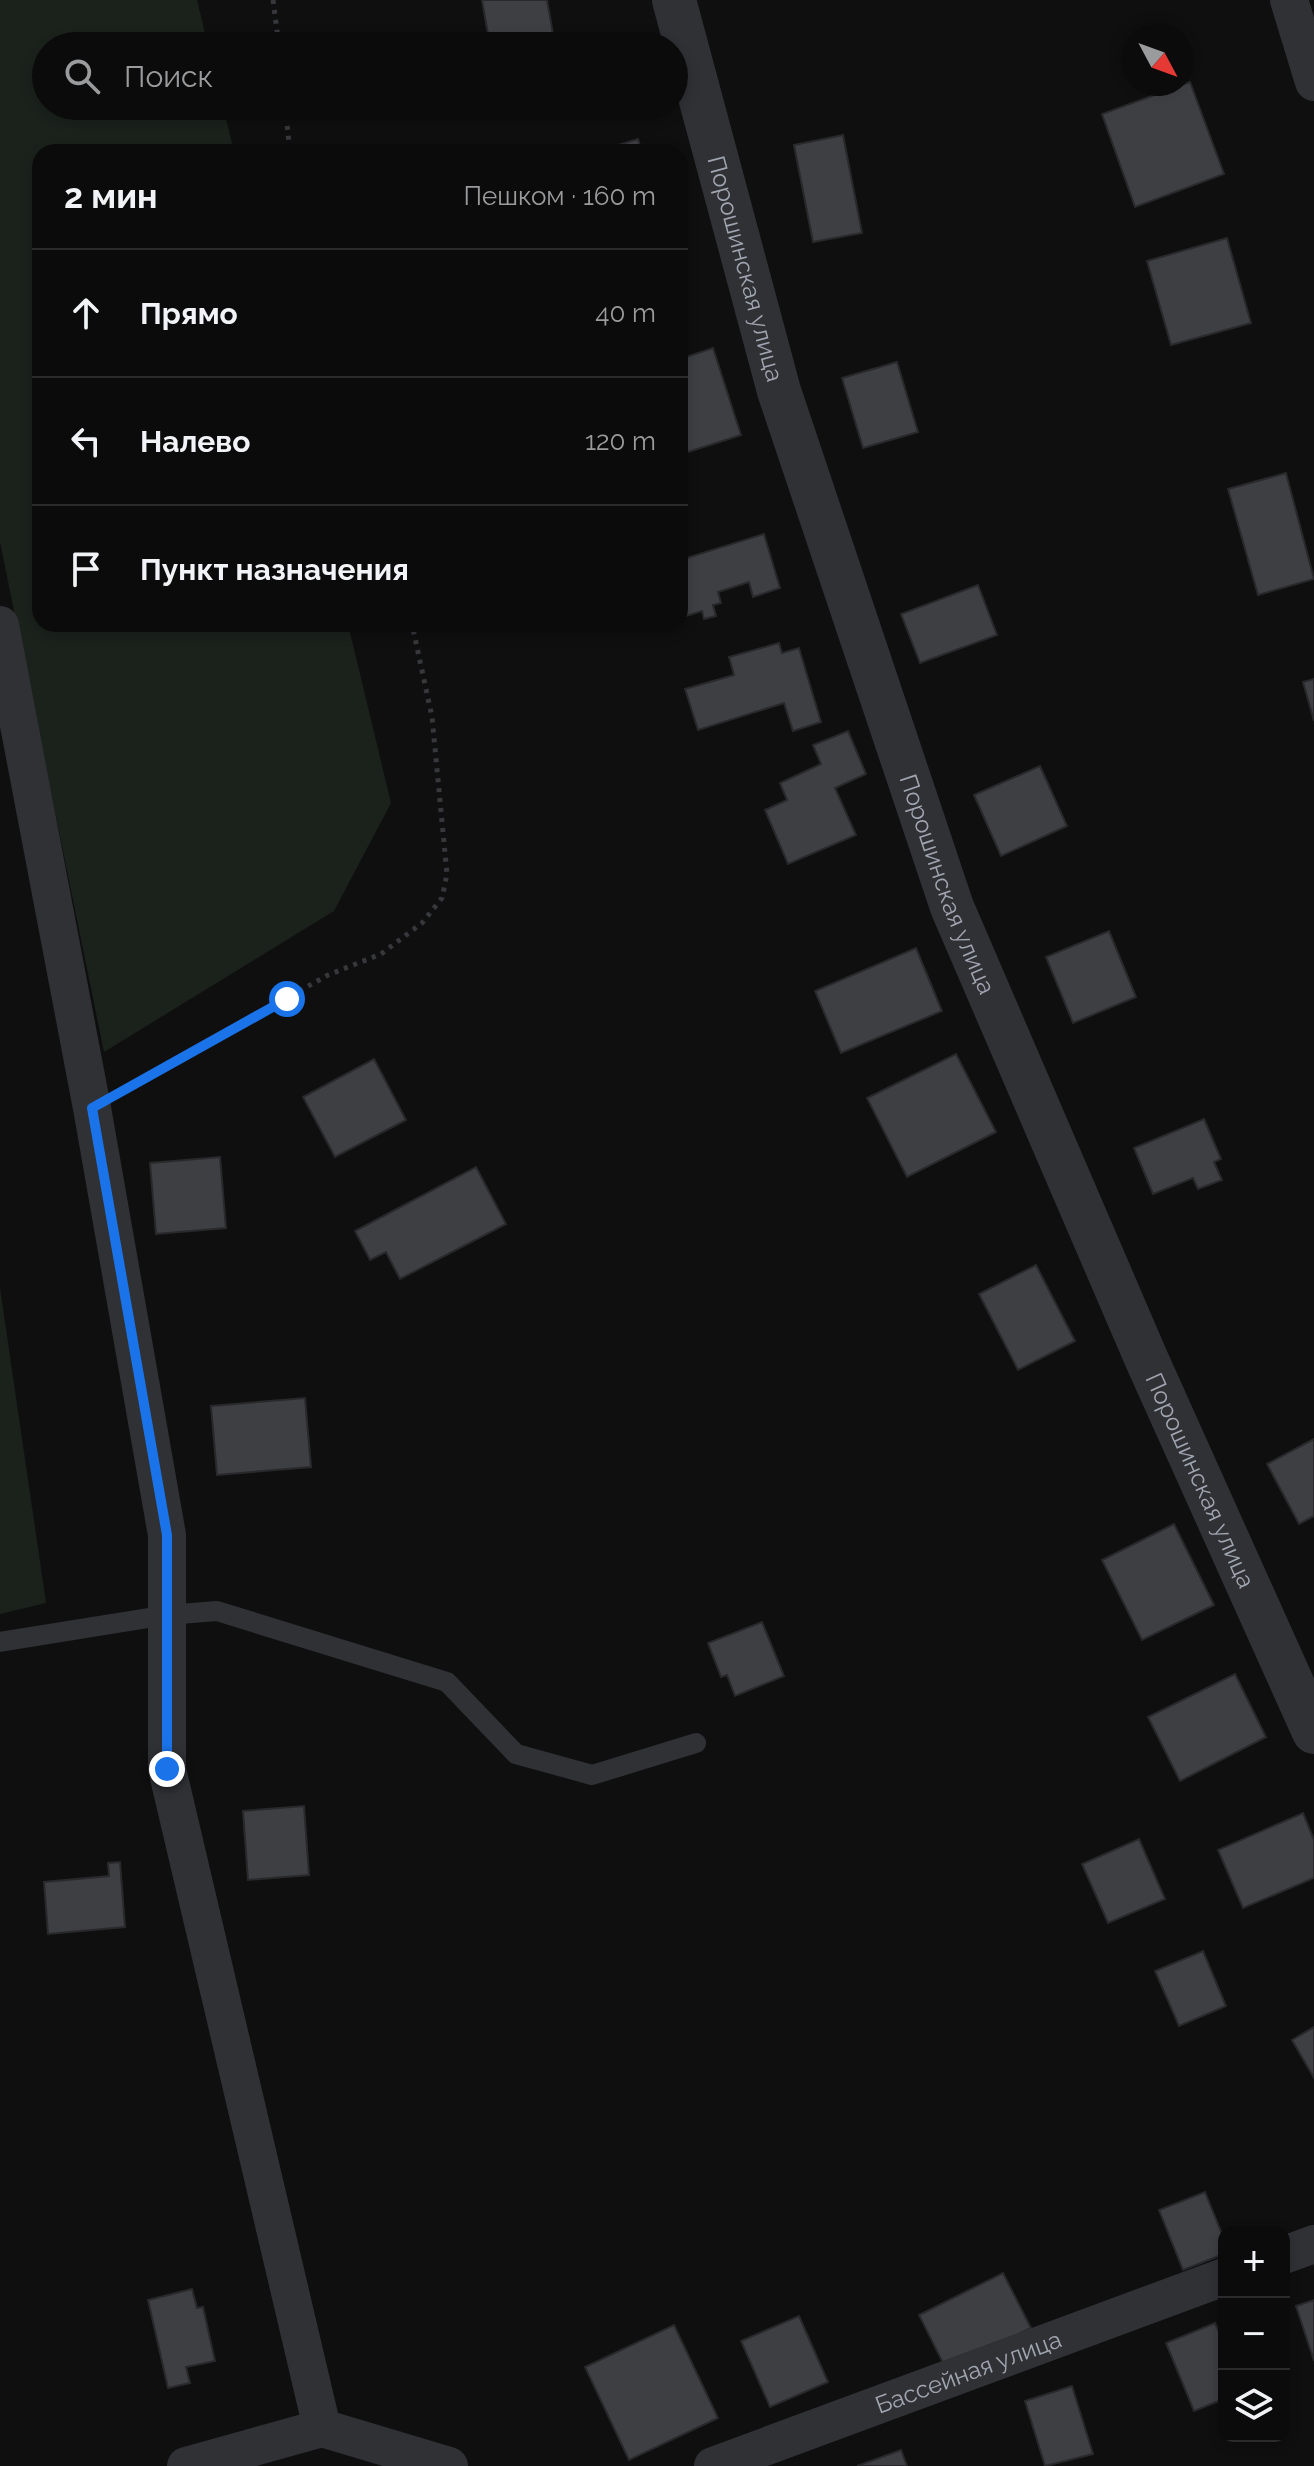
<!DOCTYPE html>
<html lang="ru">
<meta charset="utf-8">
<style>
:root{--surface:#0b0b0c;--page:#19191a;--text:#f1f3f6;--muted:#9a9b9d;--line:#2b2b2d}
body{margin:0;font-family:Raleway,sans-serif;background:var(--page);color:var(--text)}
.controls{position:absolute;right:24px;bottom:24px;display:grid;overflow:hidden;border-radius:16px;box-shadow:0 4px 12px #0003}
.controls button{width:72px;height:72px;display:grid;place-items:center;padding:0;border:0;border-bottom:2px solid var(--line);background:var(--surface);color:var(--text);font:40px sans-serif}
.compass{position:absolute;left:1122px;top:24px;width:72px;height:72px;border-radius:50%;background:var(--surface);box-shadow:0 4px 12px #0003;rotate:131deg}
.stop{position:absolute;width:24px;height:24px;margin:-18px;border:6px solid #1a73e8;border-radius:50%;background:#fff}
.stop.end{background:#1a73e8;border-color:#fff;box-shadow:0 2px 8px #0008}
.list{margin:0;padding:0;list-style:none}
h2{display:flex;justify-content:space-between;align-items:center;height:104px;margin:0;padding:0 32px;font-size:34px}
h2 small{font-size:26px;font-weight:400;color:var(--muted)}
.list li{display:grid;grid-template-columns:52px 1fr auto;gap:24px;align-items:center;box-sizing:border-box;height:128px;padding:0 32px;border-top:2px solid var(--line)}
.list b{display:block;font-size:30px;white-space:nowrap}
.list em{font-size:26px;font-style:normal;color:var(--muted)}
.icon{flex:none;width:44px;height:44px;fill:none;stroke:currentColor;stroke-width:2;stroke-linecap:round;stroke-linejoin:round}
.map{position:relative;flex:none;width:1314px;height:2466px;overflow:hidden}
.search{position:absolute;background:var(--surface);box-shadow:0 4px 12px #0003;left:32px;top:32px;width:656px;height:88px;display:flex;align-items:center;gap:20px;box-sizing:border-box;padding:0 28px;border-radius:44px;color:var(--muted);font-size:30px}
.panel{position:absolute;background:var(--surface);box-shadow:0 4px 12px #0003;left:32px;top:144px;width:656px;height:488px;border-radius:24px}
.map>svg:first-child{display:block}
.green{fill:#1b221c}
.building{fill:#3e3f43;stroke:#29292c;stroke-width:2}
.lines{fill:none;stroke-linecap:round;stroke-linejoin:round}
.path{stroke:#36383c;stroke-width:5;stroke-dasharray:4 6;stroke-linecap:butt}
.service{stroke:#303135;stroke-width:20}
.minor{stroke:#303135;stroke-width:38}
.tertiary{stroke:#303135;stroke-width:44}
.route{stroke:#1a73e8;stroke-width:10}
.labels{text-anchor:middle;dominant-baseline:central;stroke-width:7;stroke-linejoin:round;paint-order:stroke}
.street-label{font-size:24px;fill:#a0a6b1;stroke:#0a0a0b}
</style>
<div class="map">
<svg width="1314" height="2466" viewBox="0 0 1314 2466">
<rect width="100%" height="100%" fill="#0f0f10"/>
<!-- green -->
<g class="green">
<polygon points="0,0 197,0 208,46 46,46 46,106 223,106 234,152 40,152 40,624 348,624 391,803 334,911 104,1052 0,542"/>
<polygon points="0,1288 46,1603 0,1614"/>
</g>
<!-- building -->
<g class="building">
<polygon points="482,0 547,0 553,34 490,46"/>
<polygon points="1190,82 1224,174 1135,207 1102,114"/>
<polygon points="843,135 862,233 813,242 794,145"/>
<polygon points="638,139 642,152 595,152"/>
<polygon points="1227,238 1251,323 1171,345 1147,261"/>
<polygon points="713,348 741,435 685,453 680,438 680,359"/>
<polygon points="897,362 918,432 863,448 842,378"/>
<polygon points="1286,473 1314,579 1258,595 1228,489"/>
<polygon points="764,534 780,588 753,597 749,582 718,592 721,603 713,605 716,616 704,619 702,611 680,618 680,560"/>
<polygon points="978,585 997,635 920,663 901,614"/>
<polygon points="779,643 782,653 799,648 821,722 793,731 784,703 698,730 685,689 734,675 729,657"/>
<polygon points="1314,679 1314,721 1303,682"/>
<polygon points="848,731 866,774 835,788 856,835 788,864 765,810 787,800 780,783 821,764 813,745"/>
<polygon points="1040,766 1067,826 1001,856 974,795"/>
<polygon points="1109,931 1136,997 1073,1023 1046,957"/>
<polygon points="916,948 942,1011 841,1053 815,991"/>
<polygon points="956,1054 996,1132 907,1177 867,1098"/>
<polygon points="374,1059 406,1120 335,1157 303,1097"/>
<polygon points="1204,1119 1221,1159 1214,1162 1222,1180 1198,1189 1193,1178 1153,1194 1134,1148"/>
<polygon points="220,1157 226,1228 156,1234 150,1163"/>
<polygon points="476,1167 506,1224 400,1279 386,1252 370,1260 355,1231"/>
<polygon points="1036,1265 1075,1341 1018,1370 979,1294"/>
<polygon points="305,1398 311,1467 217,1475 211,1406"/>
<polygon points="1314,1439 1314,1516 1299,1524 1267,1464"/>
<polygon points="1174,1524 1214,1605 1142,1640 1102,1560"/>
<polygon points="762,1622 784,1676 735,1696 727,1675 721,1677 708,1643"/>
<polygon points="1235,1674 1266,1737 1180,1781 1148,1717"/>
<polygon points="304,1806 309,1875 248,1880 243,1811"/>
<polygon points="1303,1813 1314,1840 1314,1878 1243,1908 1218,1850"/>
<polygon points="1139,1839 1165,1899 1108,1923 1082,1864"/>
<polygon points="120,1862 125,1927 48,1934 44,1882 109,1876 108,1863"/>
<polygon points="1203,1951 1226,2006 1179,2026 1155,1971"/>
<polygon points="1314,2027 1314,2078 1292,2040"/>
<polygon points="1205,2192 1224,2239 1224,2254 1183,2270 1159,2210"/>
<polygon points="1003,2273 1031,2328 946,2369 919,2315"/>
<polygon points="192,2289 197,2308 203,2307 215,2361 186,2367 190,2383 168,2388 148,2300"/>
<polygon points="1314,2300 1314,2361 1296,2306"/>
<polygon points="799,2316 828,2382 770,2407 741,2341"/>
<polygon points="1215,2323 1224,2343 1224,2399 1194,2411 1166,2343"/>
<polygon points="674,2325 718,2418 629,2460 585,2367"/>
<polygon points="1072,2386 1093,2454 1045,2466 1025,2401"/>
<polygon points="901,2450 907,2466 857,2466"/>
</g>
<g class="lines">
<!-- path -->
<g class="path">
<polyline points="273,0 279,46"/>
<polyline points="285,106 290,152"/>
<polyline points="125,1089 328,975 381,954 422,923 442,898 447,874 432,717 412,624"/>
</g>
<!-- service -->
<polyline class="service" points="0,1642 167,1615 217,1611 447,1682 516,1754 592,1775 696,1743"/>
<!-- minor -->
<g class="minor">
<polyline points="1289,0 1314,82"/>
<polyline points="0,625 92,1108 167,1535 167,1769 322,2428"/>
<polyline points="1284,2255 1314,2244"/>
<polyline points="186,2466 322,2428 449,2466"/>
<path id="s1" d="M713,2466l511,-189"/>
</g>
<!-- tertiary -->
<path class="tertiary" id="s2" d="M674,0l105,391 173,516 194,451 168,374"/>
</g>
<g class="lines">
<!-- route -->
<polyline class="route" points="167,1769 167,1535 92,1108 287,999"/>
</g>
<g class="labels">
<!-- street labels -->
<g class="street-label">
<text stroke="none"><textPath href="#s2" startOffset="278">Порошинская улица</textPath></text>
<text stroke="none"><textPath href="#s2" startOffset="926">Порошинская улица</textPath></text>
<text stroke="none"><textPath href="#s2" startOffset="1574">Порошинская улица</textPath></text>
<text stroke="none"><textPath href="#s1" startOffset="272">Бассейная улица</textPath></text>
</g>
</g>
</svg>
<div class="controls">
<button>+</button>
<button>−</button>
<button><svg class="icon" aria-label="layers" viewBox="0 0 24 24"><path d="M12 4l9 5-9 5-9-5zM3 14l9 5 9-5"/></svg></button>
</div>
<svg class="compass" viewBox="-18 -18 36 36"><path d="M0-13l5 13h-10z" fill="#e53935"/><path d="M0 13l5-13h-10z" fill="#9a9b9d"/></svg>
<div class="stop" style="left:287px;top:999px"></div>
<div class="stop end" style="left:167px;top:1769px"></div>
<div class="search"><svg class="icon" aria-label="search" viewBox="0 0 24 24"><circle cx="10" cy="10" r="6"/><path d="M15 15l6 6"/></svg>Поиск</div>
<section class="panel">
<h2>2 мин<small>Пешком · 160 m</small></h2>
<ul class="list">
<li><svg class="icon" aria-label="ahead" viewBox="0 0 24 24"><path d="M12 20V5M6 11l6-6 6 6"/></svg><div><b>Прямо</b></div><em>40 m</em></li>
<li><svg class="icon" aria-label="left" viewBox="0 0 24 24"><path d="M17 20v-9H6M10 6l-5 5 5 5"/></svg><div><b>Налево</b></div><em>120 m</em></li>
<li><svg class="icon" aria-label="arrive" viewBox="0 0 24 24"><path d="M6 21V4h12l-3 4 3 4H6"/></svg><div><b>Пункт назначения</b></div></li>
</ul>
</section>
</div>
